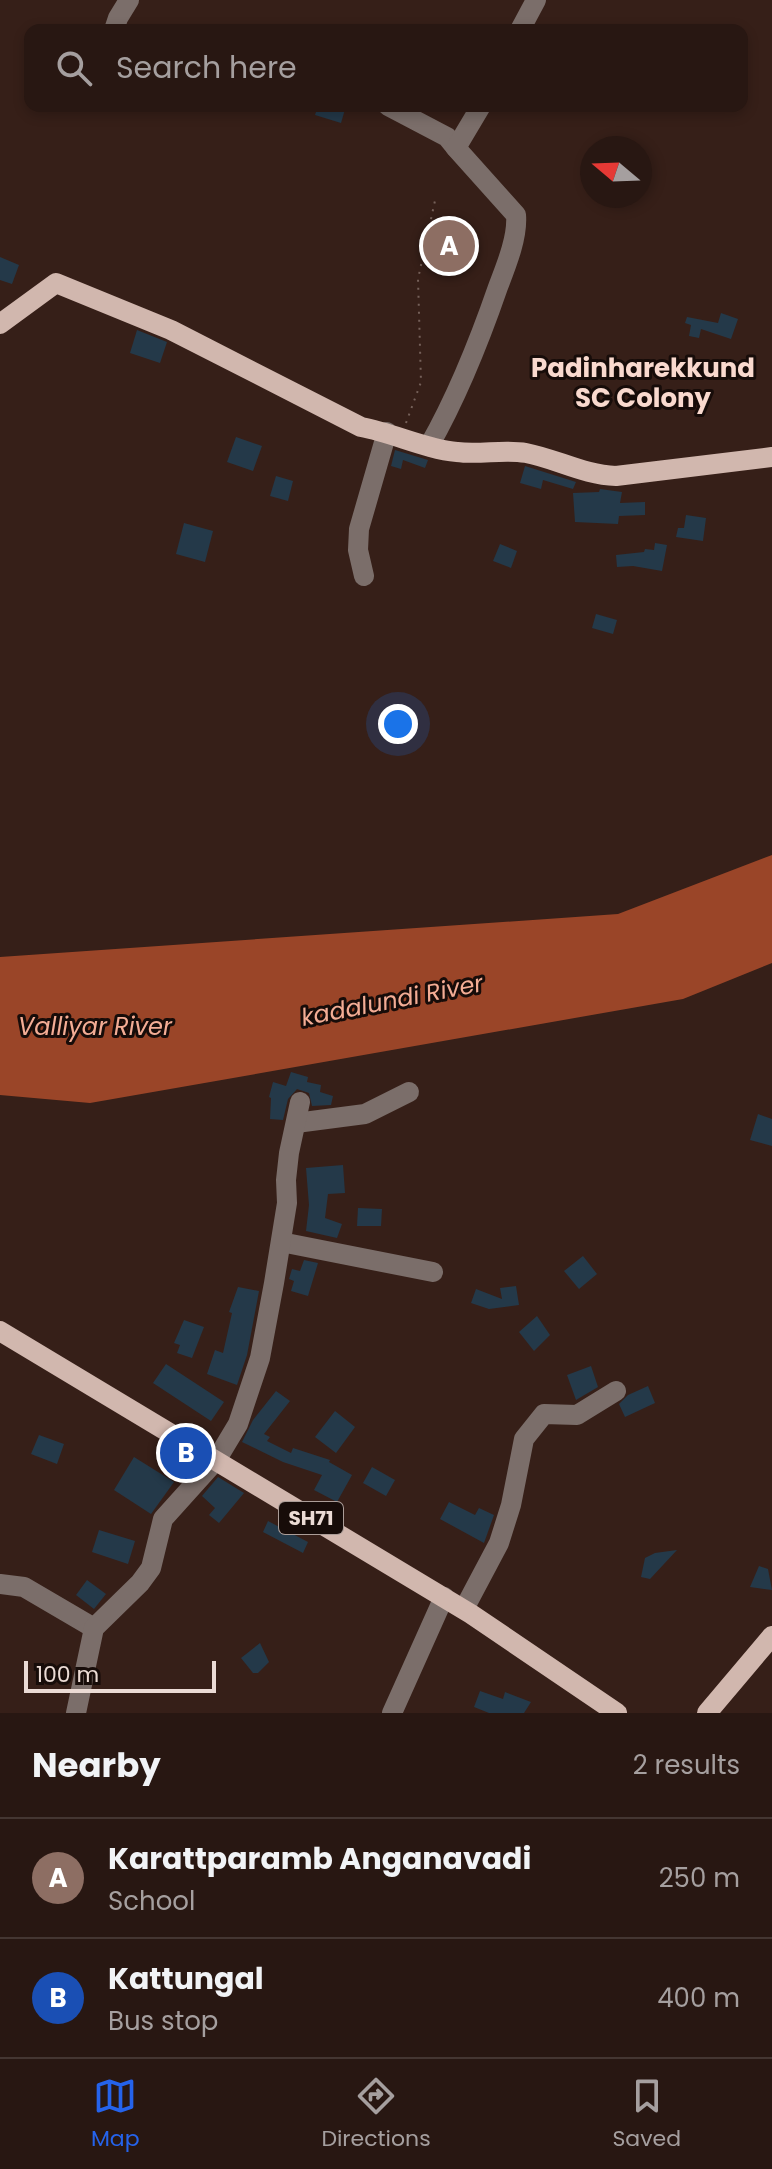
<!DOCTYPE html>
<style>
:root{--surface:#281712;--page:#342420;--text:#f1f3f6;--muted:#a59f9f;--line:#443632;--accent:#2563eb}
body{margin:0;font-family:Poppins,sans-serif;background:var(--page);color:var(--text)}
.compass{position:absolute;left:580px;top:136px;width:72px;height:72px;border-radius:50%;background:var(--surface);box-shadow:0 4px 12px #0003;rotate:289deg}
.scale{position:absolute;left:24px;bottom:20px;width:192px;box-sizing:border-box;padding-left:8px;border:4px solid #ebdbd5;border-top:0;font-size:22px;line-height:28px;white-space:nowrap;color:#ebdbd5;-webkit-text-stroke:6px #170c09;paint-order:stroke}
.you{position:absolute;left:398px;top:724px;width:28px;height:28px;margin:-20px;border:6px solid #fff;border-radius:50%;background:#1a73e8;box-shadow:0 0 0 12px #1a73e833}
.badge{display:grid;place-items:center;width:52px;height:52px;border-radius:50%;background:var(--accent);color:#fff;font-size:26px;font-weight:700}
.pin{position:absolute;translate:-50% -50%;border:4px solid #fff;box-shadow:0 2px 8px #0006}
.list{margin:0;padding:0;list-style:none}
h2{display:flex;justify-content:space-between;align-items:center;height:104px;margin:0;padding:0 32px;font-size:34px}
h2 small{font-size:26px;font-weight:400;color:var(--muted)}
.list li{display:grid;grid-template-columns:52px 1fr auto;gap:24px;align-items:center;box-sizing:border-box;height:120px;padding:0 32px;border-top:2px solid var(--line)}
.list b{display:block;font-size:30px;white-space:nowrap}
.list p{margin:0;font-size:26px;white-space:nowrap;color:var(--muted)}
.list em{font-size:26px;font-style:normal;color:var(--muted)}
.icon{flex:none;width:44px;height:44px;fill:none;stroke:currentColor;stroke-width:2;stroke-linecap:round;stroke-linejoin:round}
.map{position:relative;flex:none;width:772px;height:1713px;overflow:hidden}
.search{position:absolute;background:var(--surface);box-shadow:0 4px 12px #0003;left:24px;right:24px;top:24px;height:88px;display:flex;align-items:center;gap:20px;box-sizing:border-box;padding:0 28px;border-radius:16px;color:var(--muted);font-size:30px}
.sheet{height:344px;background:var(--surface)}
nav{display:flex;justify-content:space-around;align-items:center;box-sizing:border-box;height:112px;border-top:2px solid var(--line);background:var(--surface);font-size:22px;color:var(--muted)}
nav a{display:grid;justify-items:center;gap:4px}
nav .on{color:var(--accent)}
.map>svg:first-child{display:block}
.water{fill:#9a4528}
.building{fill:#243949}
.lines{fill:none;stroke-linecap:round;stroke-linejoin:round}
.path{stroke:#756059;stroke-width:2;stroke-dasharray:2 6;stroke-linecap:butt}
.minor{stroke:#7b6e6a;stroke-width:20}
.major{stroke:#d1b7ae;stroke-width:20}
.labels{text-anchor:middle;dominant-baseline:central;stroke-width:6;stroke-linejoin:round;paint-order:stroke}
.shield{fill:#170c09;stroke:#ab9d98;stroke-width:2}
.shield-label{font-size:20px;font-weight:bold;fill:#ebdbd5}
.water-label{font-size:24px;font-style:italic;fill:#f4ad95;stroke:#170c09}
.quarter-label{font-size:26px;font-weight:bold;fill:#f9d9ce;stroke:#170c09}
</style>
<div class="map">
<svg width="772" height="1713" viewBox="0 0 772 1713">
<rect width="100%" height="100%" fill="#361f18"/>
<!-- water -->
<polygon class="water" points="772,855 772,963 683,999 90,1103 0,1095 0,957 618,914"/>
<!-- building -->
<g class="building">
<polygon points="318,106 346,106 341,123 315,115"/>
<polygon points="0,257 19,265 12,284 0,280"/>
<polygon points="721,313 738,319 731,339 701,329 699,338 689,336 691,325 685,323 687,317 718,323"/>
<polygon points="137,330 167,342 160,363 130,353"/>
<polygon points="236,437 262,446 253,471 227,462"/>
<polygon points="395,450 428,460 425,468 403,460 401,469 391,466"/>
<polygon points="525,466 576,482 573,489 543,480 541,489 520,483"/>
<polygon points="276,476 293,481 288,501 270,496"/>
<polygon points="600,489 622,492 620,503 645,502 645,515 619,516 618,524 575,522 573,493 599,492"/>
<polygon points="686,515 706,518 703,541 676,537 678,528 684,528"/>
<polygon points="184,523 213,531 205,562 176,554"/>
<polygon points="655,543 667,545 662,571 633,566 617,567 616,555 644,552 645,549 654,550"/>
<polygon points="500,544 517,551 511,568 493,561"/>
<polygon points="596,614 617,620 613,634 592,628"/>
<polygon points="291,1072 308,1077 307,1082 321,1085 320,1092 333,1096 331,1105 312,1106 309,1093 297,1089 288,1099 283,1120 270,1119 271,1098 269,1097 273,1082 286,1086"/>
<polygon points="758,1114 772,1119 772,1146 750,1140"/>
<polygon points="343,1165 345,1193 328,1194 325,1218 342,1224 337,1238 306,1231 309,1205 306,1168"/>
<polygon points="358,1208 382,1209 381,1226 357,1226"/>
<polygon points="583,1256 597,1274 579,1289 564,1271"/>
<polygon points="304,1260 318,1263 308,1296 291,1291 294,1281 289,1279 292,1269 300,1271"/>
<polygon points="516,1286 519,1305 489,1309 471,1303 476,1289 502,1299 500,1288"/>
<polygon points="238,1287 259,1291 247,1355 237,1385 207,1374 215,1350 223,1353 232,1313 229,1312"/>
<polygon points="537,1316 550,1335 534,1351 519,1332"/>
<polygon points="184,1320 204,1327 192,1358 177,1353 180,1345 174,1343"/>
<polygon points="166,1364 224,1402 211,1421 153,1383"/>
<polygon points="591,1366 598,1387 576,1400 567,1375"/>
<polygon points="648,1386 655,1403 625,1417 619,1404 628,1395"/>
<polygon points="276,1391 290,1401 264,1434 270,1437 267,1441 291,1453 293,1448 330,1460 329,1462 352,1475 337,1502 314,1490 322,1475 283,1462 242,1442 253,1420"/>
<polygon points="335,1411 355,1427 336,1453 315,1437"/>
<polygon points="39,1435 64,1444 57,1464 31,1454"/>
<polygon points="134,1457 174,1482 151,1514 114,1490"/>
<polygon points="372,1467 395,1480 386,1496 363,1483"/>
<polygon points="218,1477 244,1493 219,1523 209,1515 215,1508 202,1496"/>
<polygon points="449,1502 475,1515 479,1508 494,1515 484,1543 440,1519"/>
<polygon points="268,1521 308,1542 303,1553 263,1532"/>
<polygon points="99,1530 135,1541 128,1564 92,1552"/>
<polygon points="677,1550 650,1579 641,1577 645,1558 655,1553"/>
<polygon points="759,1566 768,1569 772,1590 750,1587"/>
<polygon points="87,1580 106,1594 94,1609 76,1595"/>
<polygon points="260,1643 269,1662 258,1673 253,1673 241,1658"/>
<polygon points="480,1691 503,1699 505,1692 531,1702 524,1713 489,1713 474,1707"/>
</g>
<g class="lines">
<!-- path -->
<polyline class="path" points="406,423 421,382 418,279 436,196"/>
<!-- minor -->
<g class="minor">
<polyline points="114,30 118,18 129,0"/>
<polyline points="520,30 536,0"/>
<polyline points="388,106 447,137 456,148"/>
<path d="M429,446c29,-51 50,-104 69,-159 8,-21 20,-50 18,-72l-60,-67 25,-42"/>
<polyline points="364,576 358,550 359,529 387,432"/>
<polyline points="296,1123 365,1114 409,1092"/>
<polyline points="281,1242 433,1272"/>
<polyline points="0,1584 24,1587 94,1628"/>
<polyline points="464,1609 499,1543 511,1505 524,1439 544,1414 577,1415 616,1391"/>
<polyline points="76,1713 94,1628 140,1583 151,1568 163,1519 217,1459 238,1424 260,1358 274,1283 287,1203 286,1180 289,1153 300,1102"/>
<polyline points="392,1713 444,1597"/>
</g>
<!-- major -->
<g class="major">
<path d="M0,324l56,-41 115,47 190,97c33,6 64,22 96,25 23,3 47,-3 69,1 31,6 58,22 90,23l156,-19"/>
<polyline points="0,1331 471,1614 617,1713"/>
<polyline points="707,1713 772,1636"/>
</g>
</g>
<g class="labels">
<!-- shield labels -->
<rect class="shield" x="279" y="1502" width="64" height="32" rx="6"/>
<g class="shield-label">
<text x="311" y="1518">SH71</text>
</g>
<!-- water labels -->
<g class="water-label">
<text transform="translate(392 1000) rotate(-11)">kadalundi River</text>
<text x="95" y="1026">Valliyar River</text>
</g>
<!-- quarter labels -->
<g class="quarter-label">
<text x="643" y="368">Padinharekkund<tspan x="643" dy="30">SC Colony</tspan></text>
</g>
</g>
</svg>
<svg class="compass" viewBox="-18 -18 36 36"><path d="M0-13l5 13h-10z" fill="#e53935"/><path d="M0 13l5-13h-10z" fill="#a59f9f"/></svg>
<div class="scale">100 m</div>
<div class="you"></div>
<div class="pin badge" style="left:449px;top:246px;background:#8d6e63">A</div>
<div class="pin badge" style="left:186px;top:1453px;background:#1a4fb4">B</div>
<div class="search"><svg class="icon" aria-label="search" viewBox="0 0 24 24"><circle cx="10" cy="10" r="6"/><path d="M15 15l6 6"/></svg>Search here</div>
</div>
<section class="sheet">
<h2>Nearby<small>2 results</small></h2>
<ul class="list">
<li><span class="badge" style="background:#8d6e63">A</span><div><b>Karattparamb Anganavadi</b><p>School</p></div><em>250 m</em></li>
<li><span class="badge" style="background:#1a4fb4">B</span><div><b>Kattungal</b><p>Bus stop</p></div><em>400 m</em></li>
</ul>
</section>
<nav>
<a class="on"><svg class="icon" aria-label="map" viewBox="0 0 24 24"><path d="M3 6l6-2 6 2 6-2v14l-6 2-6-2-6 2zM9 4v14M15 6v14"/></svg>Map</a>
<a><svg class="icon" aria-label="directions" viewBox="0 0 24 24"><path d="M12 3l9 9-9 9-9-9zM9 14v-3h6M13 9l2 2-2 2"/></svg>Directions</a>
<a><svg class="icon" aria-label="saved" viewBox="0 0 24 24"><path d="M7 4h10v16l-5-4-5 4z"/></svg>Saved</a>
</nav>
